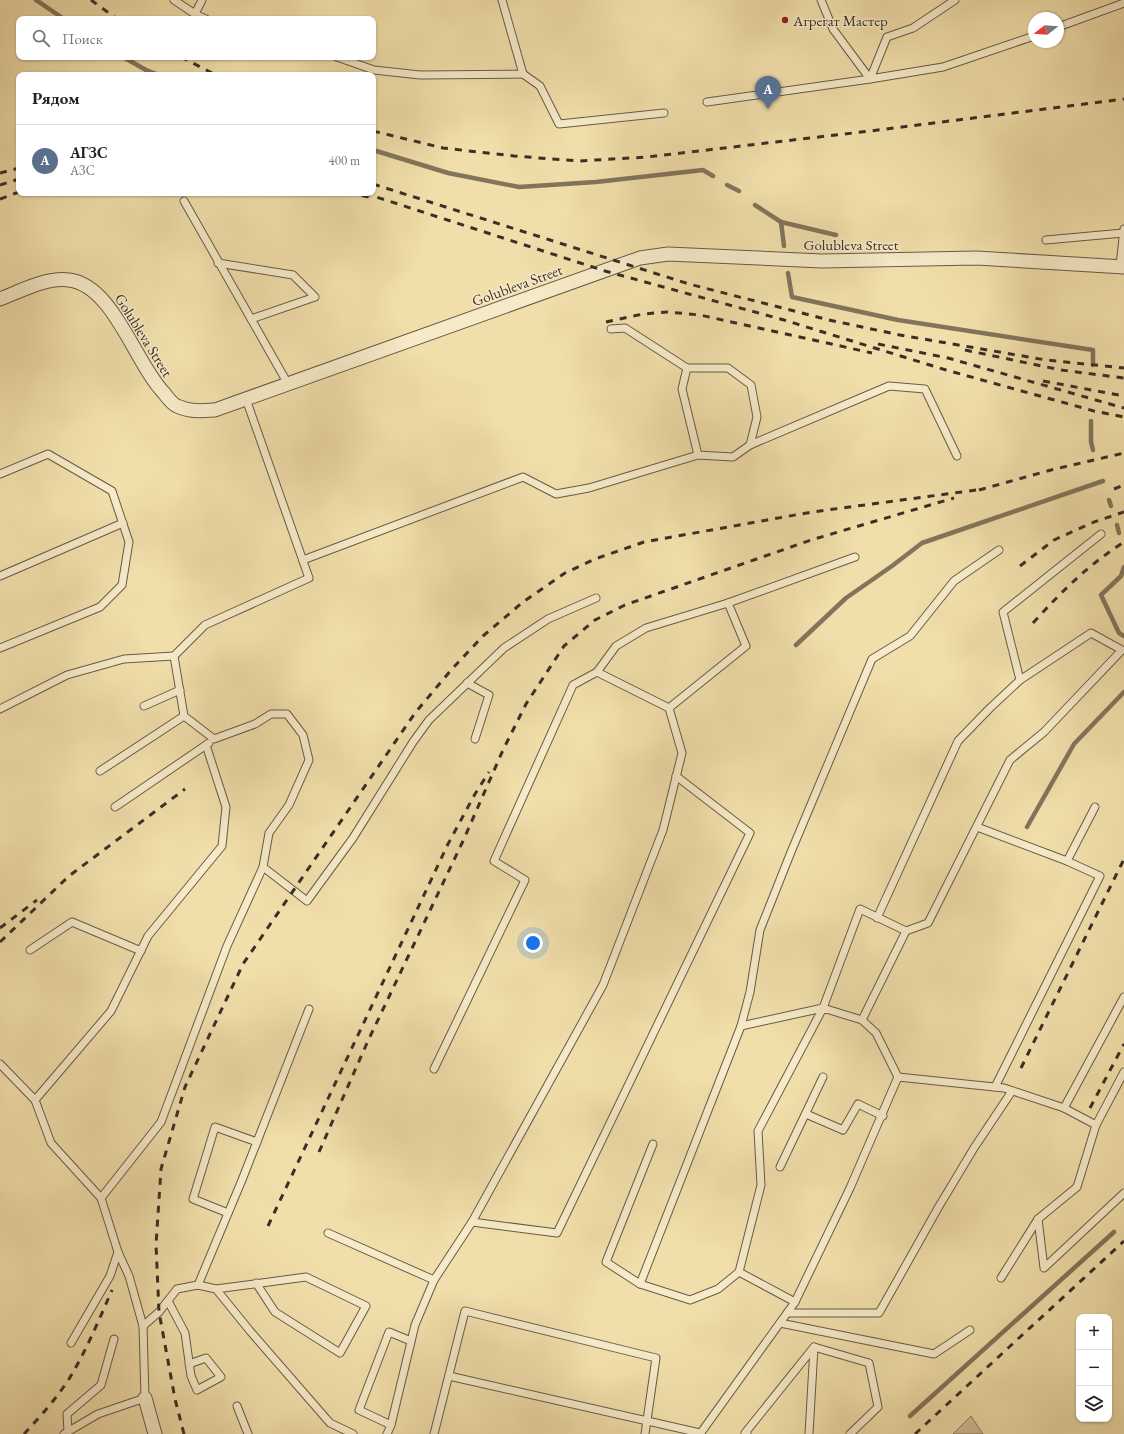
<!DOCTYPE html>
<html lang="ru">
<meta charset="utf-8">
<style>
:root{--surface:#fff;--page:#f6f6f6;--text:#222;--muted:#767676;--line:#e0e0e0;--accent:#8f2418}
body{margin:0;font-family:"EB Garamond",serif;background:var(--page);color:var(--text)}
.controls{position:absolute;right:12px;bottom:12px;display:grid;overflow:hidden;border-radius:8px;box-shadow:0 1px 3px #0004}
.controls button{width:36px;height:36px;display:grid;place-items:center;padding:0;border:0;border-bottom:1px solid var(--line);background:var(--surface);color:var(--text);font:20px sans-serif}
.compass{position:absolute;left:1028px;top:12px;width:36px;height:36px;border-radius:50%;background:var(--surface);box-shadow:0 1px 3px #0004;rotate:253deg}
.you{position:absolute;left:533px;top:943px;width:14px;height:14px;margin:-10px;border:3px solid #fff;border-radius:50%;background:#1a73e8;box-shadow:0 0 0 6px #1a73e833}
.badge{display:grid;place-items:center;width:26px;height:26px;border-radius:50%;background:var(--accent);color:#fff;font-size:13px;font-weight:700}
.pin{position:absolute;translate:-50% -33px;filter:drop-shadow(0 1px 2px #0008)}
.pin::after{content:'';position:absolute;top:21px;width:14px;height:12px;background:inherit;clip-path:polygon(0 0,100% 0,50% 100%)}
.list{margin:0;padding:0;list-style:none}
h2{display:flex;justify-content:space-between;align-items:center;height:52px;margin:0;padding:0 16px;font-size:17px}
h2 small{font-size:13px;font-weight:400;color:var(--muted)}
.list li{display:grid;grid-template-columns:26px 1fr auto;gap:12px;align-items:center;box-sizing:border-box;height:72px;padding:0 16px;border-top:1px solid var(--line)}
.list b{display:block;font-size:15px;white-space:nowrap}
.list p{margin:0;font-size:13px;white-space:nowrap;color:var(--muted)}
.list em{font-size:13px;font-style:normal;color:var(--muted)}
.icon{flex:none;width:22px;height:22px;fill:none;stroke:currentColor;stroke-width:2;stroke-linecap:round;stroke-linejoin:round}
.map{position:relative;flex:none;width:1124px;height:1434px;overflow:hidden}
.search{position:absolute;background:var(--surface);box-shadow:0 1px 3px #0004;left:16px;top:16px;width:360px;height:44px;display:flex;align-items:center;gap:10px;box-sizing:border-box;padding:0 14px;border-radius:8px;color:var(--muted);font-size:15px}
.panel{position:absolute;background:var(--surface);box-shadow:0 1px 3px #0004;left:16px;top:72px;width:360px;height:124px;border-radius:8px}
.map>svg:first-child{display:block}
.green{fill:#d2c194;stroke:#86785d}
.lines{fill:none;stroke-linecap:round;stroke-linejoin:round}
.stream{stroke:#82755b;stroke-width:4.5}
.lane-casing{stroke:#675b47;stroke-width:9}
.street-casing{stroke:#675b47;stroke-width:15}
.lane{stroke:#f6eac8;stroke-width:7}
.street{stroke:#f6eac8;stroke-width:13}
.rail{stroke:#392f26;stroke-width:3;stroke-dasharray:7 7;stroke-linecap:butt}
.poi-dot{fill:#8f2418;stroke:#f6eac8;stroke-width:1.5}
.labels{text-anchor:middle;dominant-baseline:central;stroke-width:3;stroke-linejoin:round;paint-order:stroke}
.poi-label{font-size:15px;fill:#392f26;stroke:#f6eac8;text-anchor:start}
.street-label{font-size:15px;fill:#392f26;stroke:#f6eac8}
</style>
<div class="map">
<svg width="1124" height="1434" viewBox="0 0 1124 1434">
<rect width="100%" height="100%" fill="#f1dfab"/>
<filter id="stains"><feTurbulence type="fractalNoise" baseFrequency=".005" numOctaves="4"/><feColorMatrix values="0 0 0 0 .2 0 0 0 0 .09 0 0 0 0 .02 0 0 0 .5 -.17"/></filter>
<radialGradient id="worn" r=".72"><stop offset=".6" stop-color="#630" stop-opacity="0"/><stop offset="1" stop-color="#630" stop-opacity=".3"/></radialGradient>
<!-- green -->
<polygon class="green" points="971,1416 983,1434 953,1434"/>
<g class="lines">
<!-- stream -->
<g class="stream">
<polyline points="36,0 64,19"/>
<polyline points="123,57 146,70 159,75"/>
<polyline points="373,150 448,173 519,187 596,182 703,170 713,176"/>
<polyline points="727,185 739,191"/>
<polyline points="755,205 781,222 836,235"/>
<polyline points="781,222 784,246"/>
<polyline points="788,273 792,297 898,320 1093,350 1093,365"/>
<polyline points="1091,421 1091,442 1093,450"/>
<polyline points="1109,500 1111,506"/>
<polyline points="1117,525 1119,533"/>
<polyline points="1124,567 1121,576 1101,595 1119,633 1124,636"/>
<polyline points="796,645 846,598 892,566 922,543 1103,481"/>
<polyline points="1027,827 1074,744 1124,692"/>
<polyline points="910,1416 1114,1232"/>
</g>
<!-- lane casing -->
<g class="lane-casing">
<g id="lane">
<polyline points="174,0 195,14 202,0"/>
<polyline points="821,0 833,29 870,79 943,67 1034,36"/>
<polyline points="195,14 206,19"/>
<polyline points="1058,27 1124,3"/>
<polyline points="337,57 374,70 420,75 523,74 502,0"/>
<polyline points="523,74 540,86 559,124 664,113"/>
<polyline points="707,102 870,79 887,37 913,28 955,0"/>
<polyline points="184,201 288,384"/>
<polyline points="1046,240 1123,233"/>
<polyline points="218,263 293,275 315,297 251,319"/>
<polyline points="1120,266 1124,229"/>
<polyline points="611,329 625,328 687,368"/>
<polyline points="246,399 309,578 205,625 174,656 184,716 214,739 255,724 271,714 287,714 303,735 309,760 289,805 269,833 263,867 307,901 353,838 413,742 429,720 504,648 548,619 596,598"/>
<polyline points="750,445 889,386 925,389 957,456"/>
<polyline points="0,474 48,454 112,491 129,542 122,585 100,607 0,648"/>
<polyline points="303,560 523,477 556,494 589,488 698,455 733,457 750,445 757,417 751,385 728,368 687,368 682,389 698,455"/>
<polyline points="0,576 123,523"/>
<polyline points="467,683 489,695 475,739"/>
<polyline points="144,706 180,690"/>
<polyline points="669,708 597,672 616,646 646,628 728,603 855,557"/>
<polyline points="0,709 67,675 124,659 174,656"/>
<polyline points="100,771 184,716"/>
<polyline points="115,807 209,743"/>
<polyline points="977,827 1067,861 1100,876 995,1087"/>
<polyline points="1067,861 1095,807"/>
<polyline points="877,918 958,741 990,708 1020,680"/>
<polyline points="906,931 928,923 1010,760 1044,732 1122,650 1091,633 1020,680 1003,612 1101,534"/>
<polyline points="30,950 72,922 141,951"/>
<polyline points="741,1026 750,992 760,930 791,852 872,659 910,636 954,581 999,550"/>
<polyline points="0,1064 35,1100"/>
<polyline points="434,1069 525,880 494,861 573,685 597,672"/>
<polyline points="1064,1108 1124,997"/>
<polyline points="806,1114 843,1130 858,1104 883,1116"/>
<polyline points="653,1144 606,1262 640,1284 690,1300 718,1289 739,1272"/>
<polyline points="780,1167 823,1077"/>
<polyline points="101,1198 161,1122 227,946 263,867"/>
<polyline points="228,1213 193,1199 215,1127 257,1142"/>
<polyline points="1038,1219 1044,1268 1124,1193"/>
<polyline points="472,1222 557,1233 750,833 676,776"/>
<polyline points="328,1233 434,1280"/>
<polyline points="1001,1278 1038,1219 1077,1187 1096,1125"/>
<polyline points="640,1284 741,1026 823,1008 860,909 906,931 862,1020"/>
<polyline points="198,1285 242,1180 309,1009"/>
<polyline points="216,1289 306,1277 366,1306 340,1353 275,1312 256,1283"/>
<polyline points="168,1301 185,1333 191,1376 197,1390 221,1377 206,1358 189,1364"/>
<polyline points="795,1302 739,1272 761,1185 758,1131 823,1008 862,1020 876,1033 898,1077"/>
<polyline points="788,1313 879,1313 938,1208 974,1148 1012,1091"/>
<polyline points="780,1323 934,1354 970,1330"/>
<polyline points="143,1326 159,1312 177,1289 198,1285 216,1289 250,1331 330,1423 353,1434"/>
<polyline points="71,1343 110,1276 118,1252"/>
<polyline points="449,1376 700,1433"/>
<polyline points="237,1406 248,1434"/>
<polyline points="391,1425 359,1410 389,1332 411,1341"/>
<polyline points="68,1431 67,1414 101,1385 114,1339"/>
<polyline points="64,1434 98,1414 145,1398 143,1326 129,1276 118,1252 101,1198 51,1143 35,1100 111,1011 148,936 222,846 226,807 206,745"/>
<polyline points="387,1434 391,1425 415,1325 434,1280 472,1222 603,985 663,830 682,753 669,708 746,646 728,603"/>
<polyline points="434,1434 465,1311 656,1358 645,1434"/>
<polyline points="700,1434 795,1302 850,1188 898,1077 1004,1088 1064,1108 1096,1125 1124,1072"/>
<polyline points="747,1434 745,1433 814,1347"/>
<polyline points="809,1434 814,1347 869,1363 878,1407 850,1434"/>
</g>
</g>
<!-- street casing -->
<g class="street-casing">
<g id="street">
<path d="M0,299c21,-8 46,-22 69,-19 44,5 66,83 95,113 3,4 8,11 13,13 13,6 24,5 38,4l425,-152 28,-4 154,7 155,-3 147,9"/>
<polyline points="145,1398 155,1434"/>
</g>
</g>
<!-- lane -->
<use href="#lane" class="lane"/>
<!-- street -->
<use href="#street" class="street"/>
<!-- rail -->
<g class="rail">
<polyline points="91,0 117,19"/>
<polyline points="181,57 216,75"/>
<polyline points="373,131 443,148 514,156 579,161 647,157 870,131 1124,99"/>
<polyline points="0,173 19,168"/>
<polyline points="373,184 689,284 829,320 900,335 1046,360 1124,368"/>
<polyline points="0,185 19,179"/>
<polyline points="348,193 369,197"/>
<polyline points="364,193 605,271 784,320 946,370 1094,411 1124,417"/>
<polyline points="0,199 19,192"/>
<polyline points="606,322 643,314 667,312 700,315 872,353"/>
<polyline points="878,344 948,358 1124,408"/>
<polyline points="965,350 1061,370 1124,378"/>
<polyline points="1043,381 1124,396"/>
<polyline points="1114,489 1124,485"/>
<polyline points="979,490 1051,470 1124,453"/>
<polyline points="1020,566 1054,540 1094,522 1124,512"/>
<path d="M1033,623c29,-32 54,-57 91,-81"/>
<polyline points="0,928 37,900"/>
<polyline points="0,942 69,876 185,789"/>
<polyline points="1021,1068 1124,859"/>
<polyline points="1090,1108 1124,1044"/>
<polyline points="319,1152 367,1043 463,841 503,750 526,704 564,646 595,620 625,605 811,540 954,498"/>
<polyline points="268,1226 448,844 475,794 489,772"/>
<path d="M24,1434c16,-17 32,-35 45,-55 17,-28 30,-59 43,-89"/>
<polyline points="184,1434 175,1399 159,1312 156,1245 161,1169 185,1087 243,964 415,713 452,669 483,636 523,602 565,573 595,559 644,542 812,512 984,489"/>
<polyline points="915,1434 1124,1241"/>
</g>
</g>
<!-- markers -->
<circle class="poi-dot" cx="785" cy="20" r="4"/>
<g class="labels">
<!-- poi labels -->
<g class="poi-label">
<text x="793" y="20">Агрегат Мастер</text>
</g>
<!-- street labels -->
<g class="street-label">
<text x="851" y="244">Golubleva Street</text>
<text transform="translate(517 285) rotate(-20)">Golubleva Street</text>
<text transform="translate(144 335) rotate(58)">Golubleva Street</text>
</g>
</g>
<rect width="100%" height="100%" filter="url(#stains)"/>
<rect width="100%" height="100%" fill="url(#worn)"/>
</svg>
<div class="controls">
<button>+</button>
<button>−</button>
<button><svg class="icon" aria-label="layers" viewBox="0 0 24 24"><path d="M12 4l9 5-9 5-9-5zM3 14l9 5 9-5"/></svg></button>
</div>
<svg class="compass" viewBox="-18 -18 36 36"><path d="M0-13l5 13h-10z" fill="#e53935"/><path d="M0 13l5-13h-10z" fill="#767676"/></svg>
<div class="you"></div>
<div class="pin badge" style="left:768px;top:109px;background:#5c6f8a">A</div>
<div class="search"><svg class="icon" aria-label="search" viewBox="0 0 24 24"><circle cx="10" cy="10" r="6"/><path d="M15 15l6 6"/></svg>Поиск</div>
<section class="panel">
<h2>Рядом<small></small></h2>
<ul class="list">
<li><span class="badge" style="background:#5c6f8a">A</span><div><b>АГЗС</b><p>АЗС</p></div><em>400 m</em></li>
</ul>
</section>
</div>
